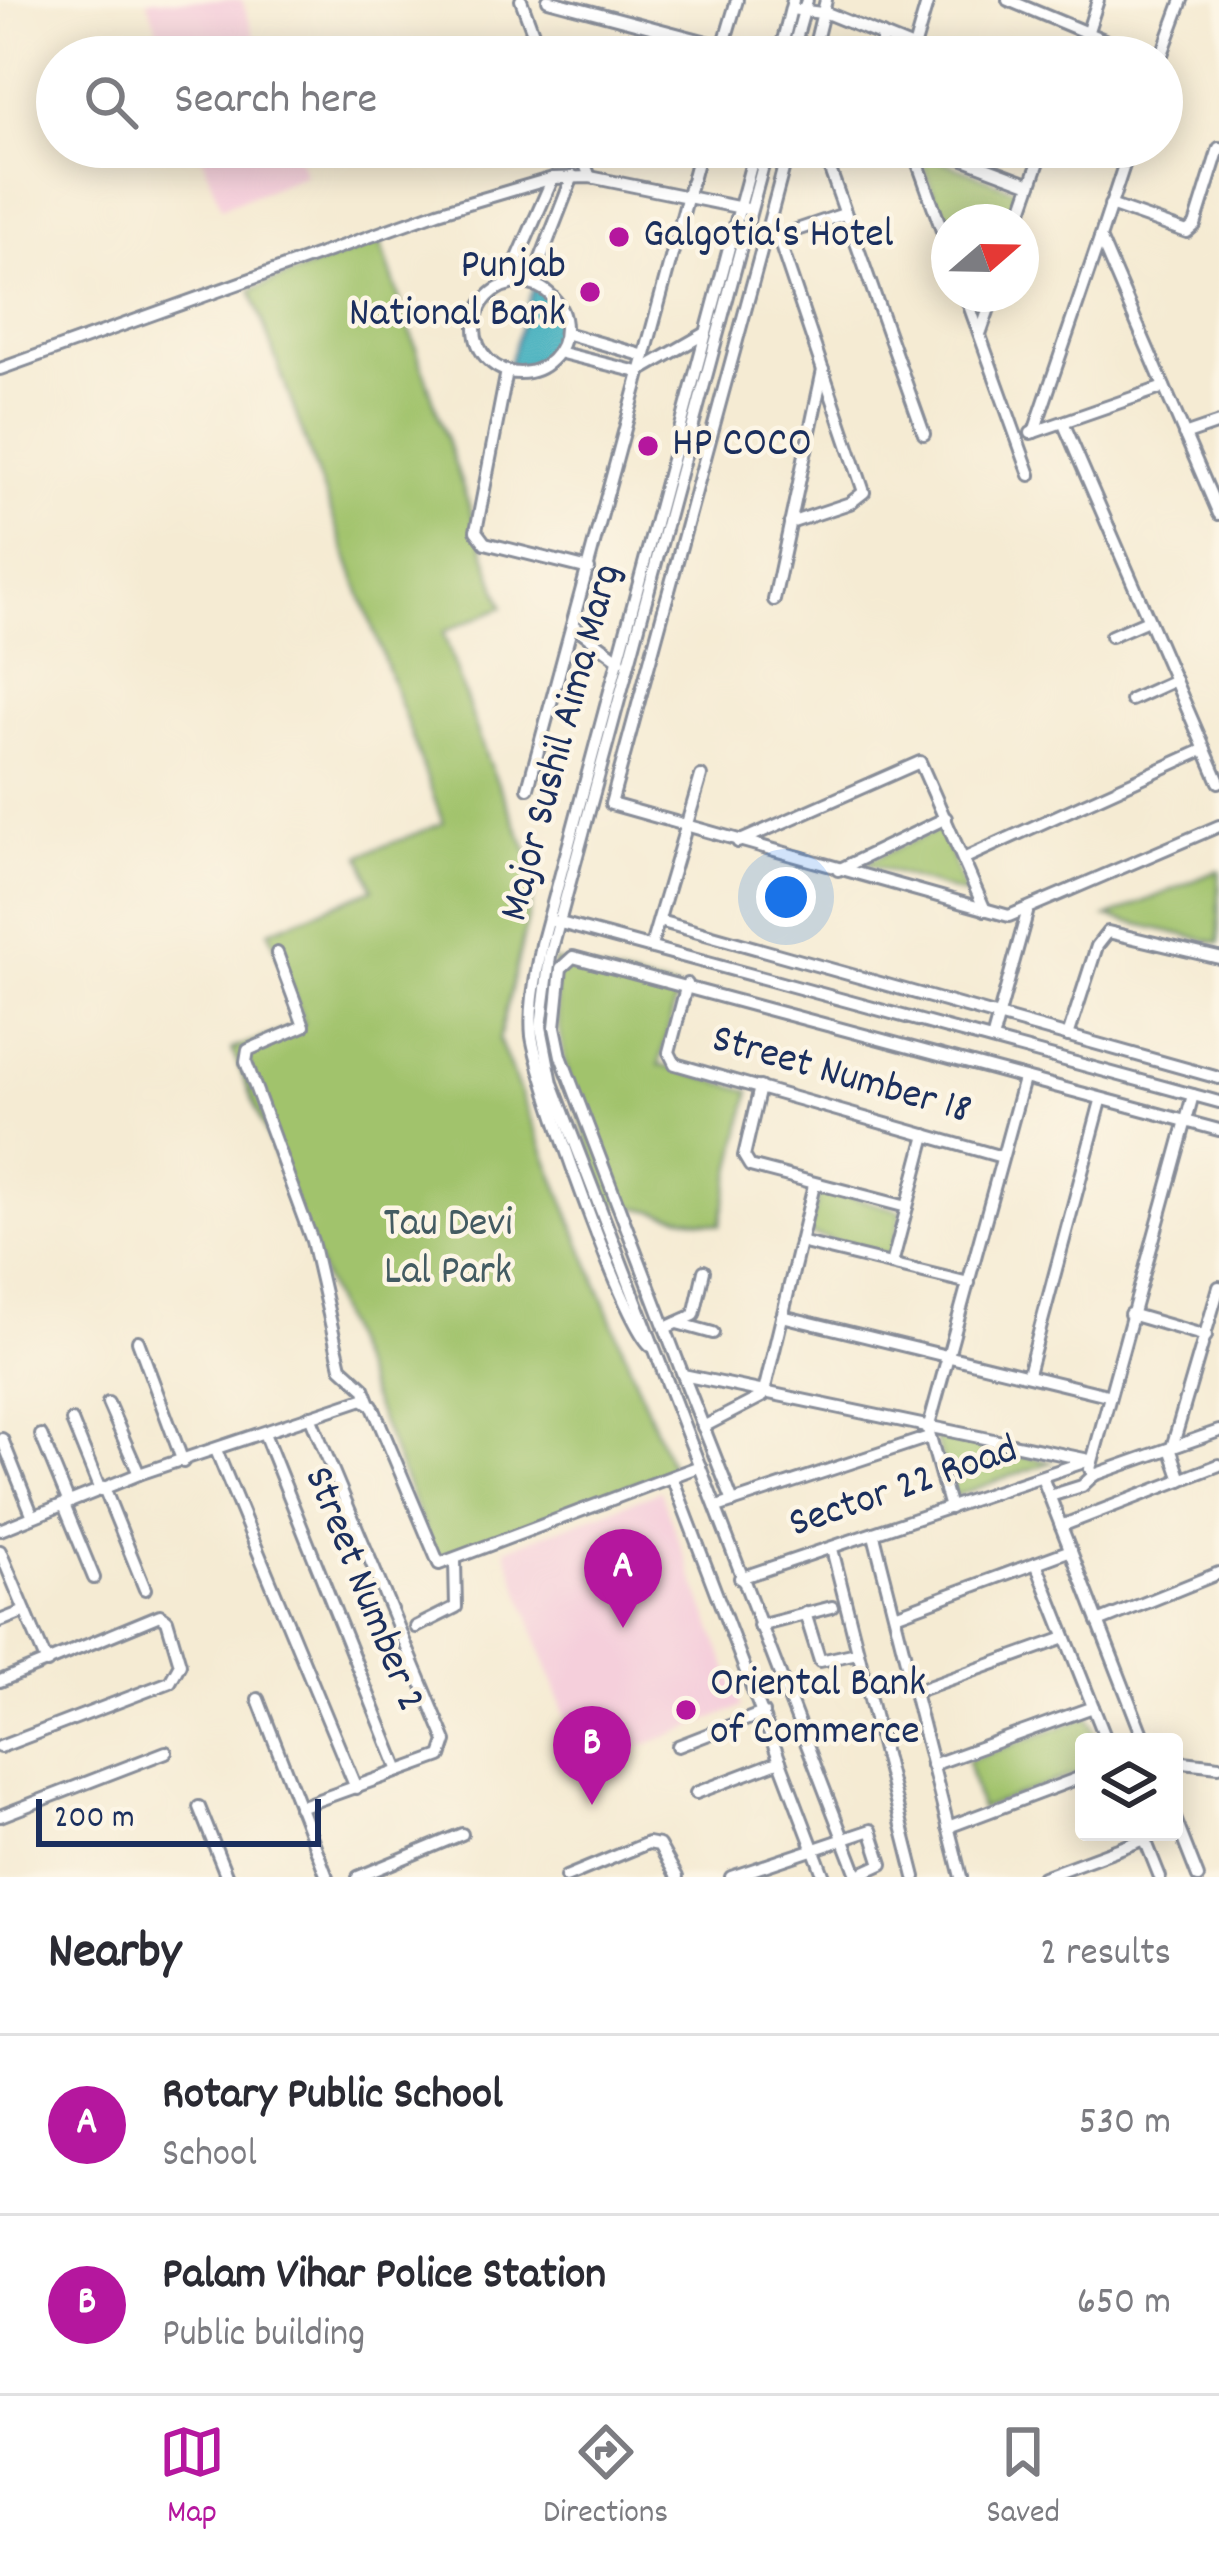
<!DOCTYPE html>
<style>
:root{--surface:#fff;--page:#f2f2f3;--text:#2b2b33;--muted:#7c7c81;--line:#e1e1e2;--accent:#b5179e}
body{margin:0;font-family:Dekko,sans-serif;background:var(--page);color:var(--text)}
.controls{position:absolute;right:36px;bottom:36px;display:grid;overflow:hidden;border-radius:12px;box-shadow:0 6px 30px #0003}
.controls button{width:108px;height:108px;display:grid;place-items:center;padding:0;border:0;border-bottom:3px solid var(--line);background:var(--surface);color:var(--text);font:60px sans-serif}
.compass{position:absolute;left:931px;top:204px;width:108px;height:108px;border-radius:50%;background:var(--surface);box-shadow:0 6px 30px #0003;rotate:70deg}
.scale{position:absolute;left:36px;bottom:30px;width:285px;box-sizing:border-box;padding-left:12px;border:6px solid #1b2f5e;border-top:0;font-size:33px;line-height:42px;white-space:nowrap;color:#1b2f5e;-webkit-text-stroke:9px #fcf5e5;paint-order:stroke}
.you{position:absolute;left:786px;top:897px;width:42px;height:42px;margin:-30px;border:9px solid #fff;border-radius:50%;background:#1a73e8;box-shadow:0 0 0 18px #1a73e833}
.badge{display:grid;place-items:center;width:78px;height:78px;border-radius:50%;background:var(--accent);color:#fff;font-size:39px;font-weight:700}
.pin{position:absolute;translate:-50% -99px;filter:drop-shadow(0 3px 6px #0008)}
.pin::after{content:'';position:absolute;top:63px;width:42px;height:36px;background:inherit;clip-path:polygon(0 0,100% 0,50% 100%)}
.list{margin:0;padding:0;list-style:none}
h2{display:flex;justify-content:space-between;align-items:center;height:156px;margin:0;padding:0 48px;font-size:51px}
h2 small{font-size:39px;font-weight:400;color:var(--muted)}
.list li{display:grid;grid-template-columns:78px 1fr auto;gap:36px;align-items:center;box-sizing:border-box;height:180px;padding:0 48px;border-top:3px solid var(--line)}
.list b{display:block;font-size:45px;white-space:nowrap}
.list p{margin:0;font-size:39px;white-space:nowrap;color:var(--muted)}
.list em{font-size:39px;font-style:normal;color:var(--muted)}
.icon{flex:none;width:66px;height:66px;fill:none;stroke:currentColor;stroke-width:2;stroke-linecap:round;stroke-linejoin:round}
.map{position:relative;flex:none;width:1219px;height:1877px;overflow:hidden}
.search{position:absolute;background:var(--surface);box-shadow:0 6px 30px #0003;left:36px;right:36px;top:36px;height:132px;display:flex;align-items:center;gap:30px;box-sizing:border-box;padding:0 42px;border-radius:66px;color:var(--muted);font-size:45px}
.sheet{height:516px;background:var(--surface)}
nav{display:flex;justify-content:space-around;align-items:center;box-sizing:border-box;height:168px;border-top:3px solid var(--line);background:var(--surface);font-size:33px;color:var(--muted)}
nav a{display:grid;justify-items:center;gap:6px}
nav .on{color:var(--accent)}
.map>svg:first-child{display:block}
.built{fill:#f5cfdb}
.green{fill:#a1c36c;stroke:#5e7965;stroke-width:3}
.water{fill:#40aebd;stroke:#2e6e8e;stroke-width:3}
.lines{fill:none;stroke-linecap:round;stroke-linejoin:round}
.minor-casing{stroke:#888d98;stroke-width:16}
.minor{stroke:#fff;stroke-width:10}
.poi-dot{fill:#b5179e;stroke:#fcf5e5;stroke-width:4.5}
.labels{text-anchor:middle;dominant-baseline:central;stroke-width:9;stroke-linejoin:round;paint-order:stroke}
.poi-label{font-size:42px;fill:#1b2f5e;stroke:#fcf5e5;text-anchor:start}
.street-label{font-size:42px;fill:#1b2f5e;stroke:#fcf5e5}
.park-label{font-size:42px;fill:#435b62;stroke:#fcf5e5}
</style>
<div class="map">
<svg width="1219" height="1877" viewBox="0 0 1219 1877">
<rect width="100%" height="100%" fill="#fcf5e5"/>
<filter id="ink" filterUnits="userSpaceOnUse"><feTurbulence type="fractalNoise" baseFrequency=".00833" numOctaves="2"/><feDisplacementMap in="SourceGraphic" scale="24" xChannelSelector="R" yChannelSelector="G"/><feConvolveMatrix kernelMatrix="1 2 1 2 8 2 1 2 1" color-interpolation-filters="sRGB"/></filter>
<filter id="wash" filterUnits="userSpaceOnUse"><feTurbulence type="fractalNoise" baseFrequency=".004" numOctaves="4" result="noise"/><feDisplacementMap in="SourceGraphic" scale="48" xChannelSelector="R" yChannelSelector="G"/><feGaussianBlur stdDeviation="2.7" result="paint"/><feColorMatrix in="noise" values="0 0 0 0 0 0 0 0 0 0 0 0 0 0 0 0 0 1.4 0 .05"/><feComposite in="paint" operator="in"/></filter>
<g filter="url(#wash)">
<rect width="100%" height="100%" fill="#f5ebd3"/>
<!-- built -->
<g class="built">
<polygon points="147,0 242,0 262,57 167,57"/>
<polygon points="199,147 295,147 305,175 221,208"/>
<polygon points="660,1491 742,1707 584,1769 505,1549"/>
</g>
<!-- green -->
<g class="green">
<polygon points="919,152 1018,191 1007,222 949,222 949,236"/>
<polygon points="380,241 503,607 443,632 487,759 538,875 499,1040 672,1470 436,1558 232,1049 304,1024 269,931 373,889 361,855 443,823 251,290"/>
<polygon points="941,829 966,895 864,863"/>
<polygon points="1219,870 1219,943 1107,917"/>
<path d="M554,961l124,29 -19,75 91,26 -30,134 -110,-23c-32,-87 -55,-147 -56,-241z"/>
<polygon points="820,1189 902,1211 890,1256 809,1234"/>
<polygon points="934,1436 1051,1462 955,1496"/>
<polygon points="1089,1717 1099,1742 1084,1742 1084,1771 980,1809 967,1761"/>
</g>
<!-- water -->
<path class="water" d="M533,288c48,25 24,83 -26,81z"/>
</g>
<g filter="url(#ink)">
<g class="lines">
<!-- minor casing -->
<g class="minor-casing">
<g id="minor">
<polyline points="521,0 542,57"/>
<polyline points="548,0 722,46"/>
<polyline points="1008,0 1145,57"/>
<polyline points="791,9 829,14 935,57"/>
<polyline points="1087,34 1098,0"/>
<polyline points="882,35 882,57"/>
<polyline points="914,48 928,0"/>
<polyline points="490,57 536,40"/>
<polyline points="720,57 737,0"/>
<polyline points="779,57 793,0"/>
<polyline points="791,57 807,0"/>
<polyline points="812,57 826,0"/>
<polyline points="1161,57 1182,0"/>
<polyline points="578,147 590,177"/>
<polyline points="768,147 550,956 541,1027 552,1083 858,1877"/>
<polyline points="822,147 924,434"/>
<polyline points="912,147 949,250"/>
<polyline points="932,147 1031,184"/>
<polyline points="1130,147 1100,238 1219,514"/>
<polyline points="1110,205 1187,232 1195,225 1219,148"/>
<polyline points="844,214 764,241 611,804 1009,916 1219,826"/>
<polyline points="1018,222 1044,147"/>
<polyline points="778,237 864,492 850,503 790,523"/>
<polyline points="764,241 789,147"/>
<circle cx="520" cy="328" r="45"/>
<polyline points="531,284 573,176"/>
<polyline points="506,285 553,178"/>
<polyline points="965,294 1030,475"/>
<polyline points="565,333 645,356"/>
<polyline points="980,334 994,294"/>
<polyline points="558,352 638,372 706,333"/>
<polyline points="0,369 438,212 553,178 590,177 747,209"/>
<polyline points="507,371 476,531 485,543 589,569"/>
<polyline points="1063,422 1219,782"/>
<polyline points="1034,432 1100,238"/>
<polyline points="1031,433 1164,387"/>
<polyline points="1184,435 1219,423"/>
<polyline points="774,600 823,370"/>
<polyline points="574,626 620,660"/>
<polyline points="1111,636 1148,620"/>
<polyline points="1131,700 1175,680"/>
<polyline points="528,788 701,147"/>
<polyline points="738,842 920,762 985,910"/>
<polyline points="963,859 1205,749"/>
<polyline points="838,870 946,818"/>
<polyline points="553,921 1219,1102"/>
<polyline points="659,921 1219,1078"/>
<polyline points="651,946 701,776"/>
<polyline points="277,953 304,1026 248,1050 246,1062 312,1241 341,1367 364,1388 369,1401"/>
<polyline points="687,984 669,1052 675,1064 1002,1157"/>
<polyline points="1068,1036 1097,946 1108,932 1219,958"/>
<polyline points="992,1040 1027,913"/>
<polyline points="760,1087 744,1156 750,1166 907,1207"/>
<polyline points="1193,1095 1090,1469 1094,1475 1219,1431"/>
<polyline points="800,1242 969,1283"/>
<polyline points="892,1264 926,1135"/>
<polyline points="1130,1314 1206,1336"/>
<polyline points="782,1316 1107,1395"/>
<polyline points="677,1323 713,1333"/>
<polyline points="665,1328 694,1315 704,1271"/>
<polyline points="138,1341 183,1462"/>
<path d="M651,1346c-27,-21 -113,-268 -119,-310 -3,-31 5,-63 10,-92l214,-797"/>
<polyline points="1028,1374 1101,1101"/>
<polyline points="683,1375 733,1502"/>
<polyline points="108,1403 139,1474"/>
<polyline points="72,1421 100,1490"/>
<polyline points="703,1427 763,1396 814,1185"/>
<polyline points="264,1433 399,1771"/>
<polyline points="41,1435 69,1503"/>
<polyline points="2,1439 32,1514"/>
<polyline points="216,1450 356,1788"/>
<polyline points="1089,1460 683,1375 561,1056 555,1027 561,968 573,957 1219,1130"/>
<polyline points="672,1477 824,1877"/>
<polyline points="1042,1477 1145,1742"/>
<polyline points="1181,1480 1171,1451 1219,1287"/>
<polyline points="104,1488 145,1589"/>
<polyline points="1050,1496 1082,1486 1094,1475"/>
<polyline points="64,1505 94,1578"/>
<polyline points="717,1507 929,1437"/>
<polyline points="950,1508 928,1429 1024,1079"/>
<polyline points="1061,1526 1219,1465"/>
<polyline points="0,1530 139,1474 363,1399 372,1405 439,1564 700,1466"/>
<polyline points="874,1535 961,1877"/>
<polyline points="832,1549 915,1877"/>
<polyline points="0,1551 47,1663"/>
<polyline points="1036,1563 1107,1742"/>
<polyline points="740,1578 1084,1462"/>
<polyline points="805,1613 820,1661 857,1653"/>
<polyline points="895,1615 1071,1550"/>
<polyline points="0,1621 25,1611"/>
<polyline points="1098,1622 1219,1573"/>
<polyline points="759,1626 832,1607"/>
<polyline points="416,1627 456,1607 455,1561"/>
<polyline points="0,1681 160,1615 167,1620 180,1664 170,1682 0,1747"/>
<polyline points="914,1692 1065,1638"/>
<polyline points="258,1699 327,1877"/>
<polyline points="678,1746 763,1713"/>
<polyline points="1174,1761 1219,1766"/>
<polyline points="932,1765 1093,1707"/>
<polyline points="696,1793 780,1761"/>
<polyline points="199,1807 227,1877"/>
<polyline points="299,1807 441,1756 446,1741 310,1416"/>
<polyline points="0,1816 166,1752"/>
<polyline points="1174,1816 1198,1877"/>
<polyline points="948,1827 1084,1776"/>
<polyline points="1142,1832 1160,1877"/>
<polyline points="358,1877 462,1834"/>
<polyline points="566,1877 648,1843 659,1845 677,1877"/>
<polyline points="731,1877 871,1830 882,1864 858,1875"/>
<polyline points="1043,1877 1145,1839"/>
</g>
</g>
<!-- minor -->
<use href="#minor" class="minor"/>
</g>
</g>
<!-- markers -->
<g class="poi-dot">
<circle cx="619" cy="237" r="12"/>
<circle cx="590" cy="292" r="12"/>
<circle cx="648" cy="446" r="12"/>
<circle cx="686" cy="1710" r="12"/>
</g>
<g class="labels">
<!-- poi labels -->
<g class="poi-label">
<text x="643" y="237">Galgotia's Hotel</text>
<text x="566" y="268" text-anchor="end">Punjab<tspan x="566" dy="48">National Bank</tspan></text>
<text x="672" y="446">HP COCO</text>
<text x="710" y="1686">Oriental Bank<tspan x="710" dy="48">of Commerce</tspan></text>
</g>
<!-- street labels -->
<g class="street-label">
<text transform="translate(563 743) rotate(-75)">Major Sushil Aima Marg</text>
<text transform="translate(841 1077) rotate(16)">Street Number 18</text>
<text transform="translate(904 1489) rotate(-19)">Sector 22 Road</text>
<text transform="translate(362 1590) rotate(68)">Street Number 2</text>
</g>
<!-- park labels -->
<g class="park-label">
<text x="448" y="1226">Tau Devi<tspan x="448" dy="48">Lal Park</tspan></text>
</g>
</g>
</svg>
<div class="controls">
<button><svg class="icon" aria-label="layers" viewBox="0 0 24 24"><path d="M12 4l9 5-9 5-9-5zM3 14l9 5 9-5"/></svg></button>
</div>
<svg class="compass" viewBox="-18 -18 36 36"><path d="M0-13l5 13h-10z" fill="#e53935"/><path d="M0 13l5-13h-10z" fill="#7c7c81"/></svg>
<div class="scale">200 m</div>
<div class="you"></div>
<div class="pin badge" style="left:623px;top:1628px">A</div>
<div class="pin badge" style="left:592px;top:1805px">B</div>
<div class="search"><svg class="icon" aria-label="search" viewBox="0 0 24 24"><circle cx="10" cy="10" r="6"/><path d="M15 15l6 6"/></svg>Search here</div>
</div>
<section class="sheet">
<h2>Nearby<small>2 results</small></h2>
<ul class="list">
<li><span class="badge">A</span><div><b>Rotary Public School</b><p>School</p></div><em>530 m</em></li>
<li><span class="badge">B</span><div><b>Palam Vihar Police Station</b><p>Public building</p></div><em>650 m</em></li>
</ul>
</section>
<nav>
<a class="on"><svg class="icon" aria-label="map" viewBox="0 0 24 24"><path d="M3 6l6-2 6 2 6-2v14l-6 2-6-2-6 2zM9 4v14M15 6v14"/></svg>Map</a>
<a><svg class="icon" aria-label="directions" viewBox="0 0 24 24"><path d="M12 3l9 9-9 9-9-9zM9 14v-3h6M13 9l2 2-2 2"/></svg>Directions</a>
<a><svg class="icon" aria-label="saved" viewBox="0 0 24 24"><path d="M7 4h10v16l-5-4-5 4z"/></svg>Saved</a>
</nav>
